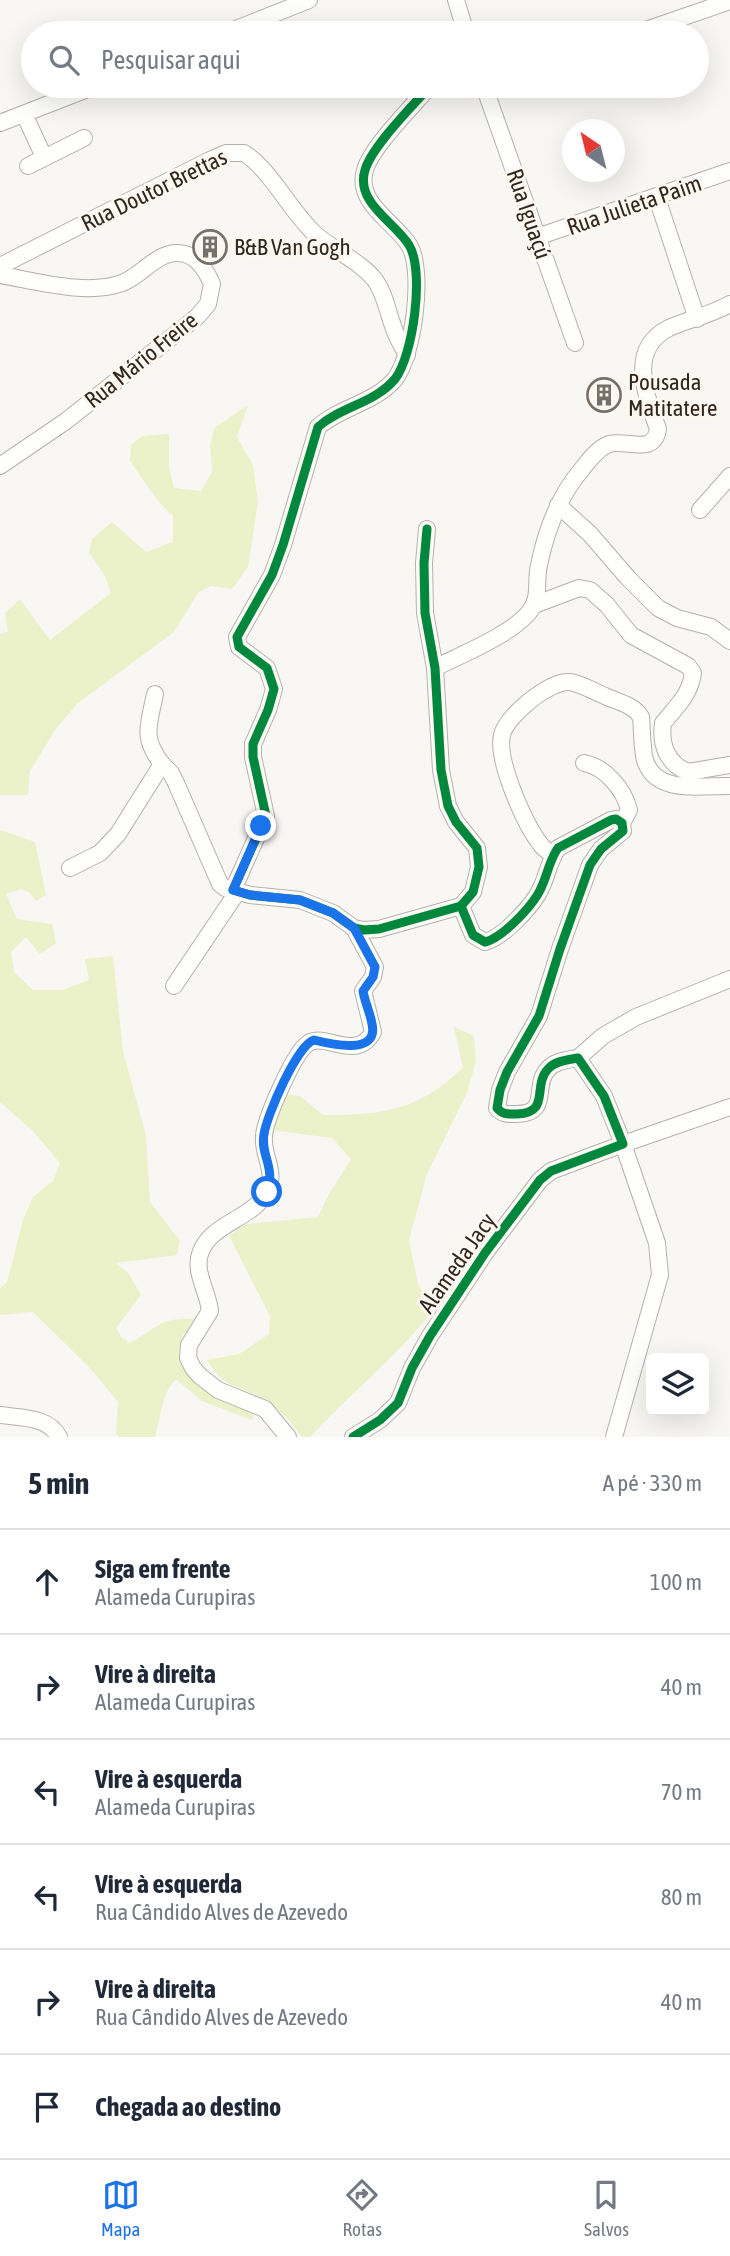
<!DOCTYPE html>
<html lang="pt">
<meta charset="utf-8">
<style>
:root{--surface:#fff;--page:#f2f2f3;--text:#1f2937;--muted:#747a83;--line:#e0e1e3;--accent:#1a73e8}
body{margin:0;font-family:"Asap Condensed",sans-serif;background:var(--page);color:var(--text)}
.controls{position:absolute;right:21px;bottom:21px;display:grid;overflow:hidden;border-radius:10px;box-shadow:0 7px 28px #0002}
.controls button{width:63px;height:63px;display:grid;place-items:center;padding:0;border:0;border-bottom:2px solid var(--line);background:var(--surface);color:var(--text);font:35px sans-serif}
.compass{position:absolute;left:562px;top:119px;width:63px;height:63px;border-radius:50%;background:var(--surface);box-shadow:0 7px 28px #0002;rotate:325deg}
.stop{position:absolute;width:21px;height:21px;margin:-16px;border:5px solid #1a73e8;border-radius:50%;background:#fff}
.stop.end{background:#1a73e8;border-color:#fff;box-shadow:0 2px 7px #0008}
.list{margin:0;padding:0;list-style:none}
h2{display:flex;justify-content:space-between;align-items:center;height:91px;margin:0;padding:0 28px;font-size:30px}
h2 small{font-size:23px;font-weight:400;color:var(--muted)}
.list li{display:grid;grid-template-columns:46px 1fr auto;gap:21px;align-items:center;box-sizing:border-box;height:105px;padding:0 28px;border-top:2px solid var(--line)}
.list b{display:block;font-size:26px;white-space:nowrap}
.list p{margin:0;font-size:23px;white-space:nowrap;color:var(--muted)}
.list em{font-size:23px;font-style:normal;color:var(--muted)}
.icon{flex:none;width:38px;height:38px;fill:none;stroke:currentColor;stroke-width:2;stroke-linecap:round;stroke-linejoin:round}
.map{position:relative;flex:none;width:730px;height:1437px;overflow:hidden}
.search{position:absolute;background:var(--surface);box-shadow:0 7px 28px #0002;left:21px;right:21px;top:21px;height:77px;display:flex;align-items:center;gap:18px;box-sizing:border-box;padding:0 24px;border-radius:38px;color:var(--muted);font-size:26px}
.sheet{height:721px;background:var(--surface)}
nav{display:flex;justify-content:space-around;align-items:center;box-sizing:border-box;height:98px;border-top:2px solid var(--line);background:var(--surface);font-size:19px;color:var(--muted)}
nav a{display:grid;justify-items:center;gap:4px}
nav .on{color:var(--accent)}
.map>svg:first-child{display:block}
.green{fill:#ebf2c9}
.lines{fill:none;stroke-linecap:round;stroke-linejoin:round}
.minor-casing{stroke:#b5b0aa;stroke-width:18}
.minor{stroke:#fefefd;stroke-width:16}
.cycleway-casing{stroke:#fcf7f1;stroke-width:13}
.cycleway{stroke:#00873e;stroke-width:9}
.route{stroke:#1a73e8;stroke-width:9}
.labels{text-anchor:middle;dominant-baseline:central;stroke-width:6;stroke-linejoin:round;paint-order:stroke}
.street-label{font-size:23px;fill:#31271d;stroke:#fcf7f1}
.poi-label{font-size:23px;fill:#31271d;stroke:#fcf7f1;text-anchor:start}
</style>
<div class="map">
<svg width="730" height="1437" viewBox="0 0 730 1437">
<rect width="100%" height="100%" fill="#f9f7f4"/>
<!-- green -->
<g class="green">
<polygon points="248,405 237,437 253,465 258,502 248,567 232,589 211,586 198,593 174,632 78,703 55,730 30,771 28,795 0,795 0,634 8,631 5,613 20,599 50,640 111,593 105,576 89,553 92,539 112,522 146,552 173,542 173,516 158,501 130,461 131,445 142,436 169,434 169,467 174,488 201,491 212,472 210,445 214,428"/>
<path d="M0,830l35,12 11,53 -10,6 -6,-8 -9,-4 -15,5 11,25 35,5 4,19 -16,11 -14,-17 -15,15 3,20 19,18h29l27,-10 -4,-21 28,-3 10,95 23,85 4,66 30,39 -3,14 -61,8 13,11 12,21 -25,33 6,10 8,5c29,-16 29,-26 65,-24v6l-12,10 -5,19 21,28 56,28 -3,10 -50,-19 -26,-22c-16,16 -14,37 -21,58h-36l-3,-4 2,-31 -29,-35 -56,-55 -31,3 -2,-1v-25l7,-7 16,-62 10,-23 20,-16 7,-18 -27,-32 -33,-29z"/>
<path d="M454,1027l20,9 2,25 -9,32 -40,81 -18,66 9,44 14,28c-37,46 -82,82 -122,125h-8c-10,-13 -20,-26 -34,-35 -27,-19 -42,-9 -61,-42l32,-6 30,-20 1,-18 -41,-80 17,-12 72,-7 11,-23 22,-35 -19,-21 -61,-8 15,-36 14,2 23,19c35,0 70,-1 101,-18 14,-7 27,-19 39,-29z"/>
</g>
<g class="lines">
<!-- minor casing -->
<g class="minor-casing">
<g id="minor">
<polyline points="456,0 466,33"/>
<polyline points="226,33 309,0"/>
<polyline points="637,33 730,1"/>
<polyline points="484,86 575,343"/>
<polyline points="24,114 44,157"/>
<polyline points="0,123 95,86"/>
<polyline points="28,166 84,138"/>
<polyline points="657,198 697,319"/>
<polyline points="537,237 730,171"/>
<path d="M0,266l210,-106 16,-7h18c27,17 46,58 71,81 19,17 44,26 60,46 10,14 12,30 18,46 3,10 8,19 14,29"/>
<path d="M0,275c36,6 87,21 122,8 19,-7 35,-31 56,-30 17,0 28,17 34,31l-4,20 -11,13 -131,104 -66,45"/>
<polyline points="558,505 590,534 628,578 658,608 677,618 711,627 730,641"/>
<polyline points="700,510 730,476"/>
<path d="M427,529l-3,34 1,50 10,55 6,102 7,36 8,16 21,26 2,19 -6,25 -12,14 -82,23 -15,1 -10,-2 -21,-15 -33,-13 -50,-5 -17,-5 33,-74 -13,-59v-13l15,-34 6,-21 -7,-21 -28,-21 -2,-10 35,-62 11,-30 35,-118c22,-20 57,-24 77,-48 18,-23 30,-108 14,-134 -14,-23 -54,-42 -44,-75 7,-24 48,-64 65,-84"/>
<path d="M534,605l45,-17 11,2 17,15 24,30 57,31 5,7c-3,22 -16,33 -30,50 -3,21 4,41 25,49l42,-7"/>
<path d="M435,668c25,-13 78,-34 95,-57 11,-15 5,-29 9,-46 7,-34 20,-69 43,-96 7,-9 16,-21 27,-25 18,-5 45,12 49,-15 -12,-34 -31,-80 11,-101 20,-9 42,-13 61,-24"/>
<path d="M584,763c21,4 40,26 45,47l-7,13"/>
<polyline points="162,764 171,773 176,783 220,884 225,888 233,890"/>
<path d="M553,855c-4,-3 -9,-6 -12,-10 -16,-20 -45,-85 -39,-110 4,-19 48,-55 68,-53 12,2 25,10 35,14 13,6 29,9 36,21 1,13 1,27 3,39 8,40 57,29 86,30"/>
<path d="M70,868l30,-15 18,-19 44,-70c-21,-27 -13,-39 -7,-70"/>
<polyline points="174,986 238,891"/>
<polyline points="578,1058 603,1036 636,1017 730,979"/>
<path d="M0,1415c20,3 48,1 59,22"/>
<path d="M288,1437l-23,-28 -47,-19 -18,-14 -7,-8 -5,-10 1,-13 21,-34c-2,-19 -16,-39 -10,-57 10,-32 56,-35 68,-65 8,-19 -6,-34 -4,-53 1,-17 29,-80 42,-91 16,-16 50,19 67,-13l-10,-41 10,-14 2,-10 -21,-39"/>
<path d="M353,1437l27,-17 18,-17 14,-35 18,-32 55,-83 55,-73 11,-9 72,-27 -19,-48 -26,-38c-11,2 -23,3 -30,11 -16,17 3,44 -31,45 -9,0 -14,1 -20,-6l3,-18 7,-18 32,-56 21,-67 30,-84 11,-16 22,-18 -1,-8 -6,-4 -5,1 -53,28c-10,14 -11,31 -20,46 -9,15 -36,44 -53,48l-12,-7 -12,-29"/>
<polyline points="614,1437 660,1275 657,1243 623,1144 730,1107"/>
</g>
</g>
<!-- minor -->
<use href="#minor" class="minor"/>
<!-- cycleway casing -->
<g class="cycleway-casing">
<g id="cycleway">
<path d="M427,529l-3,34 1,50 10,55 6,102 7,36 8,16 21,26 2,19 -6,25 -12,14 -82,23 -15,1 -10,-2 -21,-15 -33,-13 -50,-5 -17,-5 33,-74 -13,-59v-13l15,-34 6,-21 -7,-21 -28,-21 -2,-10 35,-62 11,-30 35,-118c22,-20 57,-24 77,-48 18,-23 30,-108 14,-134 -14,-23 -54,-42 -44,-75 7,-24 48,-64 65,-84"/>
<path d="M353,1437l27,-17 18,-17 14,-35 18,-32 55,-83 55,-73 11,-9 72,-27 -19,-48 -26,-38c-11,2 -23,3 -30,11 -16,17 3,44 -31,45 -9,0 -14,1 -20,-6l3,-18 7,-18 32,-56 21,-67 30,-84 11,-16 22,-18 -1,-8 -6,-4 -5,1 -53,28c-10,14 -11,31 -20,46 -9,15 -36,44 -53,48l-12,-7 -12,-29"/>
</g>
</g>
<!-- cycleway -->
<use href="#cycleway" class="cycleway"/>
</g>
<g class="lines">
<!-- route -->
<path class="route" d="M261,826l-28,64 17,5 50,5 33,13 21,15 21,39 -2,10 -10,14c2,12 7,21 9,33 7,32 -42,20 -58,16 -17,5 -47,75 -50,94 -4,21 12,33 3,58"/>
</g>
<!-- icons -->
<defs>
<g id="building-ring" transform="scale(1.75)"><circle r="9.5" fill="#fcf7f1" stroke="#777068" stroke-width="1.5"/><path d="M-4-6H4V6H1V3H-1V6H-4ZM-2.5-4.3h1.7v1.8h-1.7ZM.8-4.3h1.7v1.8H.8ZM-2.5-1h1.7V.8h-1.7ZM.8-1h1.7V.8H.8Z" fill="#777068"/></g>
</defs>
<g fill-rule="evenodd">
<use href="#building-ring" x="210" y="247"/>
<use href="#building-ring" x="604" y="395"/>
</g>
<g class="labels">
<!-- street labels -->
<g class="street-label">
<text transform="translate(154 190) rotate(-26)">Rua Doutor Brettas</text>
<text transform="translate(634 205) rotate(-19)">Rua Julieta Paim</text>
<text transform="translate(529 214) rotate(71)">Rua Iguaçú</text>
<text transform="translate(141 360) rotate(-39)">Rua Mário Freire</text>
<text transform="translate(457 1263) rotate(-55)">Alameda Jacy</text>
</g>
<!-- poi labels -->
<g class="poi-label">
<text x="234" y="247">B&amp;B Van Gogh</text>
<text x="628" y="382">Pousada<tspan x="628" dy="26">Matitatere</tspan></text>
</g>
</g>
</svg>
<div class="controls">
<button><svg class="icon" aria-label="layers" viewBox="0 0 24 24"><path d="M12 4l9 5-9 5-9-5zM3 14l9 5 9-5"/></svg></button>
</div>
<svg class="compass" viewBox="-18 -18 36 36"><path d="M0-13l5 13h-10z" fill="#e53935"/><path d="M0 13l5-13h-10z" fill="#747a83"/></svg>
<div class="stop" style="left:267px;top:1192px"></div>
<div class="stop end" style="left:261px;top:826px"></div>
<div class="search"><svg class="icon" aria-label="search" viewBox="0 0 24 24"><circle cx="10" cy="10" r="6"/><path d="M15 15l6 6"/></svg>Pesquisar aqui</div>
</div>
<section class="sheet">
<h2>5 min<small>A pé · 330 m</small></h2>
<ul class="list">
<li><svg class="icon" aria-label="ahead" viewBox="0 0 24 24"><path d="M12 20V5M6 11l6-6 6 6"/></svg><div><b>Siga em frente</b><p>Alameda Curupiras</p></div><em>100 m</em></li>
<li><svg class="icon" aria-label="right" viewBox="0 0 24 24"><path d="M7 20v-9h11M14 6l5 5-5 5"/></svg><div><b>Vire à direita</b><p>Alameda Curupiras</p></div><em>40 m</em></li>
<li><svg class="icon" aria-label="left" viewBox="0 0 24 24"><path d="M17 20v-9H6M10 6l-5 5 5 5"/></svg><div><b>Vire à esquerda</b><p>Alameda Curupiras</p></div><em>70 m</em></li>
<li><svg class="icon" aria-label="left" viewBox="0 0 24 24"><path d="M17 20v-9H6M10 6l-5 5 5 5"/></svg><div><b>Vire à esquerda</b><p>Rua Cândido Alves de Azevedo</p></div><em>80 m</em></li>
<li><svg class="icon" aria-label="right" viewBox="0 0 24 24"><path d="M7 20v-9h11M14 6l5 5-5 5"/></svg><div><b>Vire à direita</b><p>Rua Cândido Alves de Azevedo</p></div><em>40 m</em></li>
<li><svg class="icon" aria-label="arrive" viewBox="0 0 24 24"><path d="M6 21V4h12l-3 4 3 4H6"/></svg><div><b>Chegada ao destino</b></div></li>
</ul>
</section>
<nav>
<a class="on"><svg class="icon" aria-label="map" viewBox="0 0 24 24"><path d="M3 6l6-2 6 2 6-2v14l-6 2-6-2-6 2zM9 4v14M15 6v14"/></svg>Mapa</a>
<a><svg class="icon" aria-label="directions" viewBox="0 0 24 24"><path d="M12 3l9 9-9 9-9-9zM9 14v-3h6M13 9l2 2-2 2"/></svg>Rotas</a>
<a><svg class="icon" aria-label="saved" viewBox="0 0 24 24"><path d="M7 4h10v16l-5-4-5 4z"/></svg>Salvos</a>
</nav>
